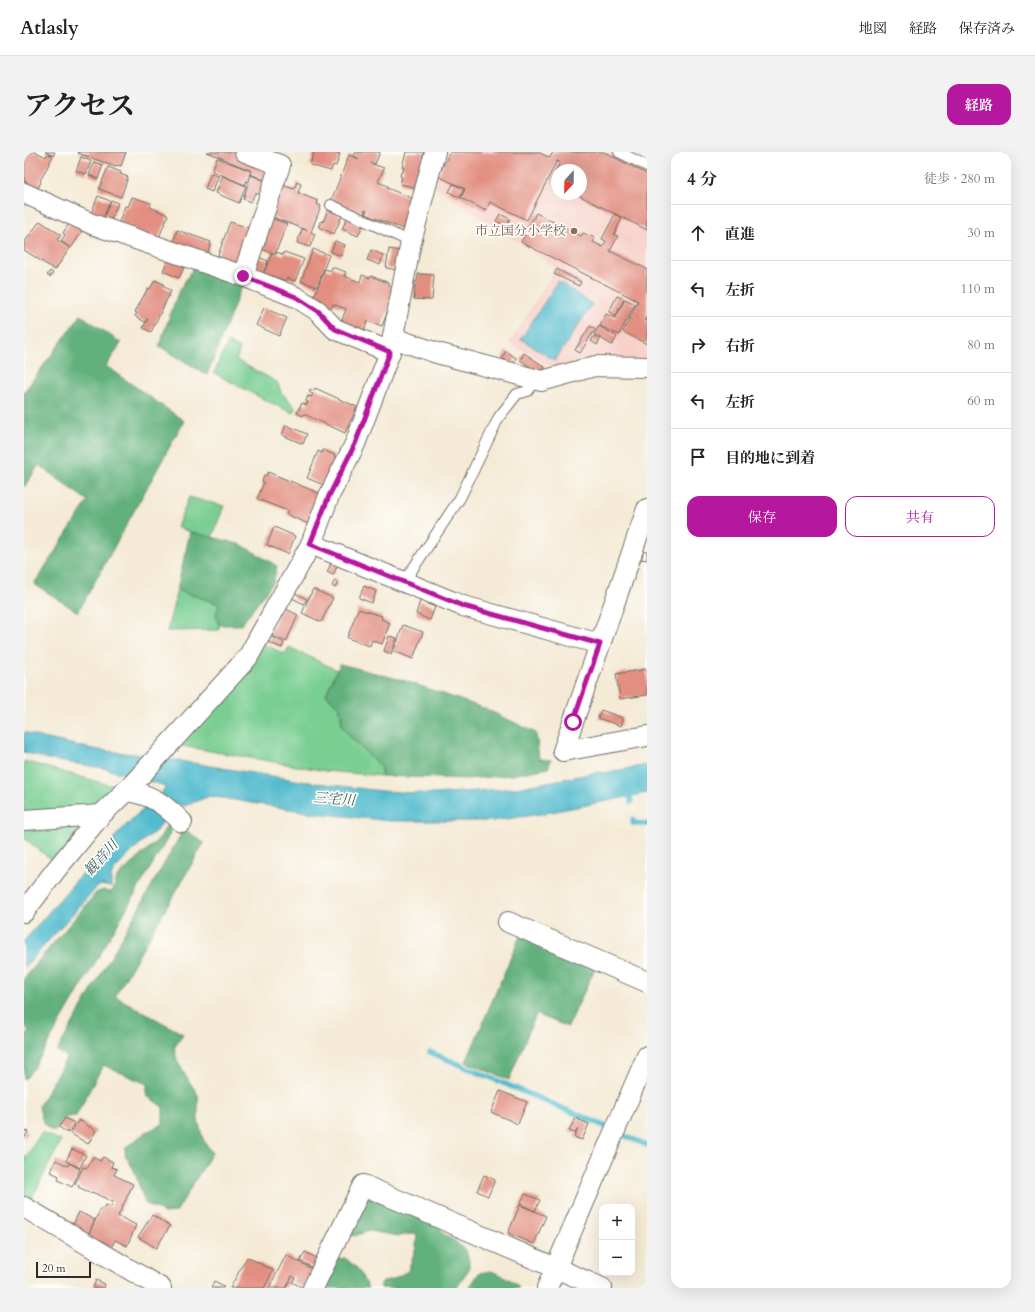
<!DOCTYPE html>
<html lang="ja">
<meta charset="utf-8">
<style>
:root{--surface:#fff;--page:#f2f2f2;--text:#222;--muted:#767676;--line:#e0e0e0;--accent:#b5179e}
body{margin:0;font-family:Cardo,"Noto Serif JP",serif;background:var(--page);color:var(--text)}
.controls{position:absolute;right:12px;bottom:12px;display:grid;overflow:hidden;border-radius:8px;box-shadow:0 4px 16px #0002}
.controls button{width:36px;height:36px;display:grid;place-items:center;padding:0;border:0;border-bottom:1px solid var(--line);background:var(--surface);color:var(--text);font:20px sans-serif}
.compass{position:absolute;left:527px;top:12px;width:36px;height:36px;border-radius:50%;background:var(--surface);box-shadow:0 4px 16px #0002;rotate:202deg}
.scale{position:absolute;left:12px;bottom:10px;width:55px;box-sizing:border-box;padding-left:4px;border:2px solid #2b2b2b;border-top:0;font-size:11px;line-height:14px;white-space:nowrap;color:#2b2b2b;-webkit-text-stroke:3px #fdfcf7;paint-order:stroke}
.stop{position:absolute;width:12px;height:12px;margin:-9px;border:3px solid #b5179e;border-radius:50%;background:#fff}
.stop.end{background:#b5179e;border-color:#fff;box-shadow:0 1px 4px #0008}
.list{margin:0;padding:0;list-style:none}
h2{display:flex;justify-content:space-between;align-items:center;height:52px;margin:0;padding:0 16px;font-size:17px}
h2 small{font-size:13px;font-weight:400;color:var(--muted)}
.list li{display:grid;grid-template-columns:26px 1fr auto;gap:12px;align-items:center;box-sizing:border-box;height:56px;padding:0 16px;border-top:1px solid var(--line)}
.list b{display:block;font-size:15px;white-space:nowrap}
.list em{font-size:13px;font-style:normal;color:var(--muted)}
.actions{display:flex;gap:8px;padding:12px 16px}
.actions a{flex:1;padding:9px 0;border:1px solid var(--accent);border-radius:12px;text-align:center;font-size:14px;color:var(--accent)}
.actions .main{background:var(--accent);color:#fff}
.icon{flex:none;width:22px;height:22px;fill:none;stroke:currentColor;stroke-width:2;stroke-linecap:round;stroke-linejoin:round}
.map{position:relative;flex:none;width:623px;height:1136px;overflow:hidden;border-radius:12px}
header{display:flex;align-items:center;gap:24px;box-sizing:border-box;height:56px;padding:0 20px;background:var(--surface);border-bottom:1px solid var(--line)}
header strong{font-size:19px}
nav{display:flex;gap:22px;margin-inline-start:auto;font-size:14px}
.intro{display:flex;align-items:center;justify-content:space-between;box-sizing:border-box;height:96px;padding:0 24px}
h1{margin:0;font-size:28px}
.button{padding:10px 18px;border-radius:12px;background:var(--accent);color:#fff;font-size:14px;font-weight:700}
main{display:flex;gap:24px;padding:0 24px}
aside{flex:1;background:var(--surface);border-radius:12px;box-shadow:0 4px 16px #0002}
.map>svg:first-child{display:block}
.built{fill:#f7d1c9;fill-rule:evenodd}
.green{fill:#79ce92;stroke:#527c5e}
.forest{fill:#62b17c;stroke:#466e54}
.water{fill:#51bbce;stroke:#3e737c}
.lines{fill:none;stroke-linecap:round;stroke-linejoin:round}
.stream{stroke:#51bbce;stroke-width:5.5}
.building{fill:#e28e81}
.lane-casing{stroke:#716e66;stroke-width:12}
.street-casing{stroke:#716e66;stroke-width:22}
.lane{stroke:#fff;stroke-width:10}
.street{stroke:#fff;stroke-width:20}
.route{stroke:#b5179e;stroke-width:5}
.education-dot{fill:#8d6e63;stroke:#fdfcf7;stroke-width:1.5}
.labels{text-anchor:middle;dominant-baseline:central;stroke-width:3.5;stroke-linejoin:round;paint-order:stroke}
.education-label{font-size:13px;fill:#785e54;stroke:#fdfcf7;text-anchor:end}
.water-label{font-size:14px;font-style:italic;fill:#385d64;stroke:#fdfcf7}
</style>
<header>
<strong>Atlasly</strong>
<nav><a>地図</a><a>経路</a><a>保存済み</a></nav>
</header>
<div class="intro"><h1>アクセス</h1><a class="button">経路</a></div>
<main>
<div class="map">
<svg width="623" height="1136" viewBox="0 0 623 1136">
<rect width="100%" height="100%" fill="#fdfcf7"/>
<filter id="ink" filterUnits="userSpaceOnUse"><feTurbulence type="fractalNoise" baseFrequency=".025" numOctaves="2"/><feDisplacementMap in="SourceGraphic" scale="8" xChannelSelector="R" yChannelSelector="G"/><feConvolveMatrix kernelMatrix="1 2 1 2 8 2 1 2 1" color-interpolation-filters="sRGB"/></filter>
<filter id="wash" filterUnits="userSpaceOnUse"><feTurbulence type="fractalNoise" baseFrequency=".012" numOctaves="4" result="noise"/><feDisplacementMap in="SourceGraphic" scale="16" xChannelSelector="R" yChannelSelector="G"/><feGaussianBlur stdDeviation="0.9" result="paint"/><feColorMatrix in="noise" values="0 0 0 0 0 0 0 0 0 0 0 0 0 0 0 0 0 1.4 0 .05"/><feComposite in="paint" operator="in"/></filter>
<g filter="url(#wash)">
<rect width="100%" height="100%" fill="#f4ead5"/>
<!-- built -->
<path class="built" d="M416,0h207v209l-90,9 -48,-27 47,-75 -125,-84zM533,18h24v24h-24z"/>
<!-- green -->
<g class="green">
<polygon points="204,190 216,197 212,208 253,230 257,240 271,255 269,261 243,249 190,221"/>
<polygon points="165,345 200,354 188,385 166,380 153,375"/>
<polygon points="153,438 196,452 192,463 195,473 195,478 143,479"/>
<polygon points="237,491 261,502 265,495 313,518 302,542 316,557 318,574 330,589 356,614 358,624 302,619 152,593"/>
<polygon points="0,609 96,636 78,655 0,663"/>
<polygon points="49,671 57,676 32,711 0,686 0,673"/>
<polygon points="18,980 37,989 6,1050 0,1046 0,1008"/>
</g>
<!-- forest -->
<g class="forest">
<polygon points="171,113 219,131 183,223 135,194 154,141"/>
<polygon points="57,163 97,191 82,214 160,269 54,460 10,432 64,349 15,313 0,335 0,240"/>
<polygon points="166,380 188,385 218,393 253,414 249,431 217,473 195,473 192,463 195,452 153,438"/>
<polygon points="316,512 382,529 462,557 512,581 515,607 527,608 524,616 488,623 444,627 358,624 356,614 330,589 318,574 316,557 302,542"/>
<polygon points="145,669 150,673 142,689 11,914 3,925 0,927 0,885 5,879 0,875 0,826 72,741 79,738 85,740 89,739 93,725 136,686"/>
<path d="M160,677l20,14 -89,153 68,38 -9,14 3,12 8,15 13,20v25l5,19 9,14 -36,59 -12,1 -19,-10 -11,-33 -9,-15 1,-8 20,-15 17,-8v-17l-16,-11v-12l-44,-19 -27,51c-14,0 -14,6 -22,16 -12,-6 -12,-13 -15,-26l28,-49 -10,-6z"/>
<polygon points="496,784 571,816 544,875 512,862 485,928 442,910"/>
<polygon points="345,1045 415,1073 420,1083 431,1089 442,1099 445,1109 445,1117 432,1136 357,1136 357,1131 369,1127 384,1119 392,1095 393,1081 375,1084 345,1079 329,1084 323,1079 338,1047"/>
<polygon points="321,1106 334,1117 344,1136 296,1136 310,1108"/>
<path d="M467,1119c10,4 22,8 28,17h-50l10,-15z"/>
</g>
<!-- water -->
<g class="water">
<polygon points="534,129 568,152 531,209 497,187"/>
<polygon points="0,580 19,586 74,598 126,604 277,629 357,639 411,642 492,636 576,620 580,621 623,613 623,641 517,662 468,669 366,669 283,660 186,644 160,654 155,652 150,655 133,678 119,689 90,718 87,724 87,735 77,733 72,736 0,816 0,789 80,696 109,666 135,645 142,634 79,616 27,608 0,600"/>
</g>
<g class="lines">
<!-- stream -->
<g class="stream">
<polyline points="605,638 607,650"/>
<polyline points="609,667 609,671 623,672"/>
<polyline points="406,900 585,976"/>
<polyline points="599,983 623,993"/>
</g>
</g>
<g id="blocks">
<!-- building -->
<g class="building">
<polygon points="0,0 12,0 22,5 24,1 21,0 31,0 29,4 25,2 29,4 16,29 17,30 14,36 12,35 11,38 2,34 3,30 0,29"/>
<polygon points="54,0 102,0 97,14 93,13 92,15 54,1"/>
<polygon points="183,0 210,0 250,15 244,30 227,22 228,19"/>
<polygon points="290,0 314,0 313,1 316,2 312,14 309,13 307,19 286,13"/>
<polygon points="332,0 356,0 351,12 346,11 360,16 354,30 364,34 363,36 390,47 379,77 341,62 343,59 341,58 340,63 307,49 325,3 335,7 330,4"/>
<polygon points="382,0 400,0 398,6 401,7 393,36 376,32 378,25 376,24 377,20 379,20 380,15 378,15"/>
<polygon points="426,0 514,0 526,6 529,0 580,0 623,22 623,78 552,42 557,42 557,18 533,18 533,32 527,29 536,10 533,9 503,68 466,50 462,59 437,46 441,37 414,24"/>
<polygon points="57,5 67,9 62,22 52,19"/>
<polygon points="193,6 227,19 221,33 188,19"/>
<polygon points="70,10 79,13 74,27 65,23"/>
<polygon points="84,15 97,20 96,22 104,25 97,45 75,37"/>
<polygon points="187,21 195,24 188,40 181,37"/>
<polygon points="227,23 244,30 239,44 231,41 227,50 219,47"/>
<polygon points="199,24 222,34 215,51 192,41"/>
<polygon points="273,30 277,32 274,41 294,49 293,52 297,54 287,80 291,82 286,95 273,91 278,77 283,78 248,65 258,33 270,37"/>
<polygon points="429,32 440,37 436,46 425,40"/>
<polygon points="74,44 86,49 78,69 66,64"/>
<polygon points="108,45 127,51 126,55 144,63 134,88 105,77 106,74 95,70 101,54 104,55"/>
<polygon points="87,48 94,51 86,70 79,67"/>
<polygon points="304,58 318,64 310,82 295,75 297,69 299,70"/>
<polygon points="512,61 557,84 559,81 571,86 569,90 579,95 582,89 578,87 591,62 598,66 590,83 594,84 586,99 623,117 623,164 620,169 623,166 623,192 599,180 614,149 497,90"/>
<polygon points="476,62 486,67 482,74 472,69"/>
<polygon points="247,66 263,72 251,102 235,96"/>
<polygon points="323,66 339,73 334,84 318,77"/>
<polygon points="16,69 37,83 33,88 46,96 31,118 0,98 0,91"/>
<polygon points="46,70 59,78 47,96 37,89 41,83 39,81"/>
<polygon points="206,70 225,76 212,113 193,106"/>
<polygon points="153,78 187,90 183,103 149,91"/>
<polygon points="311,89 321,93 317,104 307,100"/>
<polygon points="289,97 305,103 293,135 277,129"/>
<polygon points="365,97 377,99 374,118 362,116"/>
<polygon points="347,98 359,103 356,113 343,108"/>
<polygon points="253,100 259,103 260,100 280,107 271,129 263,126 262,129 240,121 248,101 252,102"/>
<polygon points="232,104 244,109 238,124 229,121"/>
<polygon points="145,106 161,113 155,126 139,119"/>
<polygon points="308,115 322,120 320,124 336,130 338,123 346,126 347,124 365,131 364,133 368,135 366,141 370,143 358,174 344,169 339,180 317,171 322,157 309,152 307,157 294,152 296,147 290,145 301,117 307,119"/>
<polygon points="533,117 557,130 555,134 530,122"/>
<polygon points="26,119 29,121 26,125 23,123"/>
<polygon points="394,122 410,123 408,148 390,147 391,129 393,130"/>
<polygon points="131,128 140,132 139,134 147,139 127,180 119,176 124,166 121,170 111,164 113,161 111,160 124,136 126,137"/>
<polygon points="593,144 600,147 592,164 585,160"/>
<polygon points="601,147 611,152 595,183 576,174 582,162 591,166"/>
<polygon points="240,156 263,166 255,184 232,173"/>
<polygon points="566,174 571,177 556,201 551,198"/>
<polygon points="575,174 593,185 588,193 570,182"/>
<polygon points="570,184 576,187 573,193 567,189"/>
<polygon points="482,199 492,206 488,212 478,206"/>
<polygon points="500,201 521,215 517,222 496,208"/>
<polygon points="291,236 333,255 321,281 280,262 279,264 273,261 278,251 283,253 284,250 282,249 284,244 287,245 289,242 285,240 286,237 290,239"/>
<polygon points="262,273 283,282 279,292 258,283"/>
<polygon points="299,298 311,303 310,305 313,307 302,334 283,326 294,299 298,301"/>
<polygon points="244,320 297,342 287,373 262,362 264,359 233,347 240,330 238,330 240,323 243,323"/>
<polygon points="250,375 271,384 264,402 243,393"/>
<polygon points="619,399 623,400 623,408 617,407"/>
<polygon points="309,407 315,410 309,423 303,420"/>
<polygon points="311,428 314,430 311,436 308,434"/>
<polygon points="340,434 352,439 348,451 335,446"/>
<polygon points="289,437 309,446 297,470 278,461"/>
<polygon points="271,441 283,447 280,452 268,446"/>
<polygon points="396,449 411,455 406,468 392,462"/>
<polygon points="258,455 274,463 262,490 245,482"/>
<polygon points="334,457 358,464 357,467 366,471 358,492 348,488 346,494 323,486"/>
<polygon points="379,473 399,480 389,507 370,499"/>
<polygon points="246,484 260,491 258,496 244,490"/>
<polygon points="365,484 373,486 367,502 360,499"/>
<polygon points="623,517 623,543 596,547 592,522"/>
<polygon points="577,558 599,566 597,574 574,566"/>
<polygon points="476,939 503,950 494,972 467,960"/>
<polygon points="41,966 50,971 44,981 35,975"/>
<polygon points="551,966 565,972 558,988 550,985 554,977 551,981 545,979"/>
<polygon points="55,968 72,979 64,992 46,981"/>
<polygon points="0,978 4,980 0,987"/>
<polygon points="48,997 62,1003 56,1016 42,1009"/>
<polygon points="69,1005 76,1009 79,1005 89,1010 87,1015 93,1017 90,1023 109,1032 94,1064 112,1073 103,1094 91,1088 87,1096 63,1085 77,1056 79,1057 81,1053 87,1055 89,1050 68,1040 67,1041 54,1035 55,1033 51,1032 59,1015 63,1016"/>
<polygon points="32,1008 44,1014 45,1011 56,1017 48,1035 34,1028 35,1024 27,1020"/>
<polygon points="460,1023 471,1028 464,1044 453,1039"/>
<polygon points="501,1042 516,1048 511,1059 496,1052"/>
<polygon points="496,1053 522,1064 510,1092 484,1081"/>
<polygon points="55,1060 71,1068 64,1083 48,1075"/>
<polygon points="128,1063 146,1074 132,1096 114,1085"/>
<polygon points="281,1100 296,1108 291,1117 276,1109"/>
<polygon points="262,1103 290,1118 279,1136 268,1130 271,1126 268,1124 262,1136 245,1136"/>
<polygon points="223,1105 249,1118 240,1136 206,1136"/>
<polygon points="72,1128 81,1132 80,1136 69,1136"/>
<polygon points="190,1129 200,1134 199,1136 187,1136"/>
</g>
</g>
</g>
<g filter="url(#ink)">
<use href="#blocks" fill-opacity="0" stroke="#716e66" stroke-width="1"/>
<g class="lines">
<!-- lane casing -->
<g class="lane-casing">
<g id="lane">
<polyline points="595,0 623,14"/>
<polyline points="307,53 387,90"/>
<polyline points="380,430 436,346 475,265 493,242 504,239 512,227"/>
</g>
</g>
<!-- street casing -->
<g class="street-casing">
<g id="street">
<polyline points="0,41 68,72 219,124 272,145 294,159 311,177 366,200"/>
<polyline points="219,124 256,13 221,0"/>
<polyline points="369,186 413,201 518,229 571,214 623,215"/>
<polyline points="623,357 539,599 623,584"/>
<polyline points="287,392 439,454 576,492"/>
<path d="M102,639c25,3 38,13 56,31"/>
<polyline points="0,668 77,663"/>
<polyline points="0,760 31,719 77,663 108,633 224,505 258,444 287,392 305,344 331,292 366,200 387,90 411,0"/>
<polyline points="484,770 623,830"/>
<polyline points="0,1055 137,1136"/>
<polyline points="289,1136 339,1033 578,1136"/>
<polyline points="523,1136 623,904"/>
</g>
</g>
<!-- lane -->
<use href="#lane" class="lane"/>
<!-- street -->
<use href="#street" class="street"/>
</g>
</g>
<g class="lines" filter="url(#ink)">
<!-- route -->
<polyline class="route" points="219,124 272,145 294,159 311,177 366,200 331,292 305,344 286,392 439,454 576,492 549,570"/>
</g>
<!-- markers -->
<circle class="education-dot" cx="550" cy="79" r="4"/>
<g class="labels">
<!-- education labels -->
<g class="education-label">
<text x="542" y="79">市立国分小学校</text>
</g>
<!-- water labels -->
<g class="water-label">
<text transform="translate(310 647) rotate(4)">三宅川</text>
<text transform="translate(77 706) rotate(-48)">観音川</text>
</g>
</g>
</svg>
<div class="controls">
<button>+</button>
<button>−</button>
</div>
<svg class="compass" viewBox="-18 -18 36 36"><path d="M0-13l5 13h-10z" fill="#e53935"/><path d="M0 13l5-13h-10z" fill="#767676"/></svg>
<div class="scale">20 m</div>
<div class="stop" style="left:549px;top:570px"></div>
<div class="stop end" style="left:219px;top:124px"></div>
</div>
<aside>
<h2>4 分<small>徒歩 · 280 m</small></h2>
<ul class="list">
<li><svg class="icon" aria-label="ahead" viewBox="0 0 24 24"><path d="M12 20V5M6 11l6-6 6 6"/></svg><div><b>直進</b></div><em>30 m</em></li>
<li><svg class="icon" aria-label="left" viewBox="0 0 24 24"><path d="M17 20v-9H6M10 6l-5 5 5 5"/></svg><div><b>左折</b></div><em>110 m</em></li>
<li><svg class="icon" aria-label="right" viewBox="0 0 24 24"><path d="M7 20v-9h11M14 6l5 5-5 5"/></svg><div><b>右折</b></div><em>80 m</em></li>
<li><svg class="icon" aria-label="left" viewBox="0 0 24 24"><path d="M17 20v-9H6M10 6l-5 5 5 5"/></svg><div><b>左折</b></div><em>60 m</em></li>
<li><svg class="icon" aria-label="arrive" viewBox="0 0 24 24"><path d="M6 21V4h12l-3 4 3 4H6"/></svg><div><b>目的地に到着</b></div></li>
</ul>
<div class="actions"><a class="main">保存</a><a>共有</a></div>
</aside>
</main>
